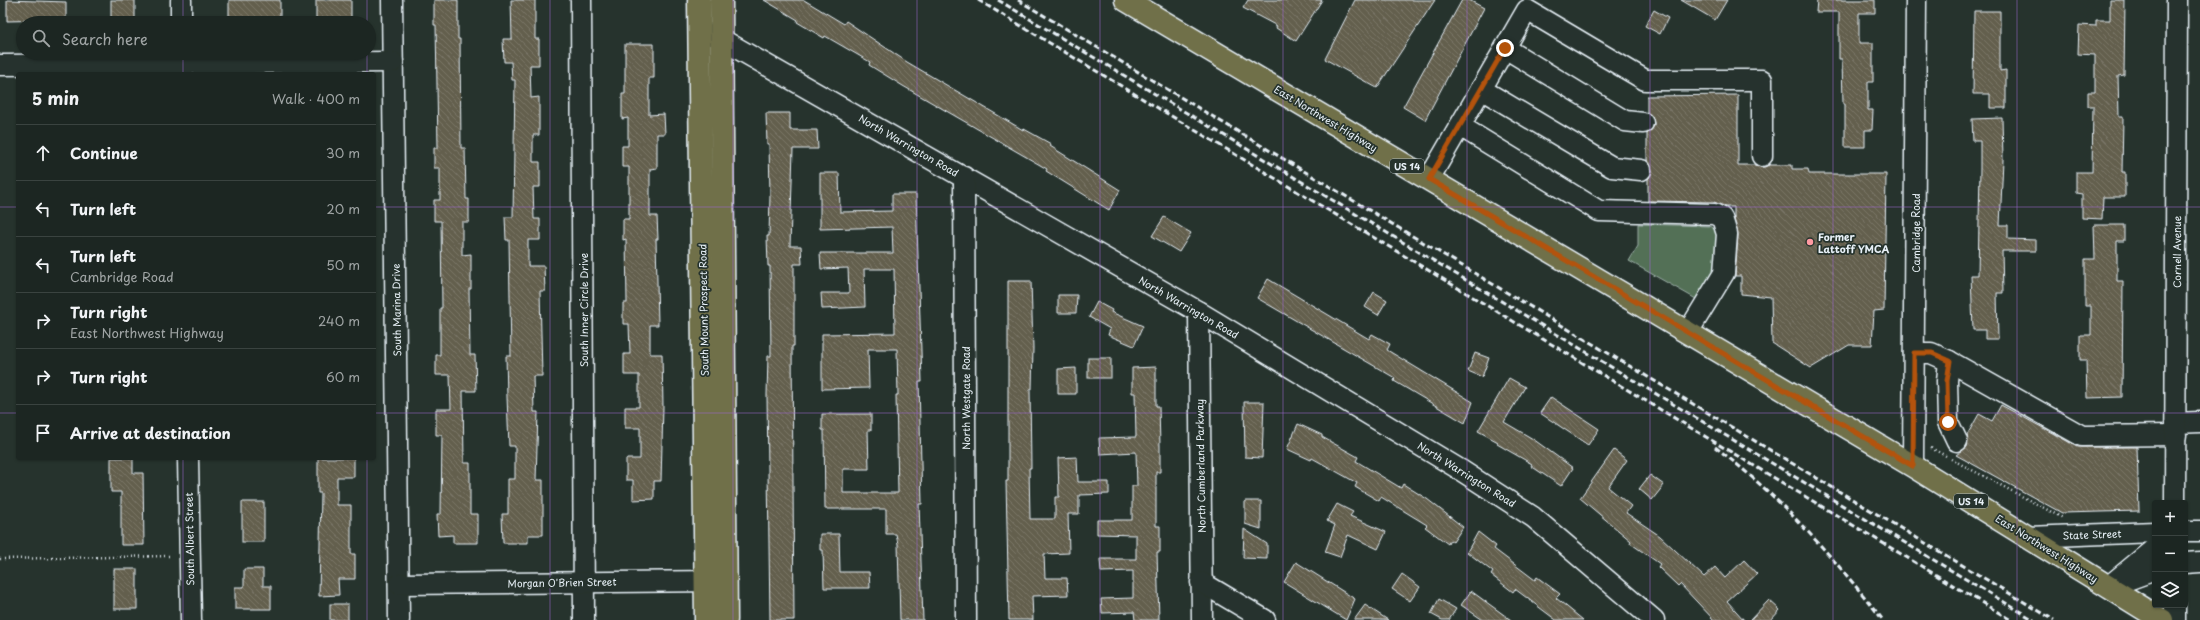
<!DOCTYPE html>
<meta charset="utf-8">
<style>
:root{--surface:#1c2622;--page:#252e2a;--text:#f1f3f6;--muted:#a0a5a5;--line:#3a4340}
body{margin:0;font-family:"Playpen Sans",sans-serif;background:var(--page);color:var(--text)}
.controls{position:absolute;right:12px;bottom:12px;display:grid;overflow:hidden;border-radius:4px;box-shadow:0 1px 3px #0004}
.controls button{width:36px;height:36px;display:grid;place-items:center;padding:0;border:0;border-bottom:1px solid var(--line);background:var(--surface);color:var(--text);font:20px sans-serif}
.stop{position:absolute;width:12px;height:12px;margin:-9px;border:3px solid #b45309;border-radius:50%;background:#fff}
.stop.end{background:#b45309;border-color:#fff;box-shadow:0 1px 4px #0008}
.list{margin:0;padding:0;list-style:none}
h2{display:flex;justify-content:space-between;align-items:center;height:52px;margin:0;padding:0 16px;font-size:17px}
h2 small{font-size:13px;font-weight:400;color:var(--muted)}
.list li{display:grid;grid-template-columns:26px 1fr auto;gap:12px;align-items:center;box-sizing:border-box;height:56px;padding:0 16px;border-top:1px solid var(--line)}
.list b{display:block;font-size:15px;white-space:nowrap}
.list p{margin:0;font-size:13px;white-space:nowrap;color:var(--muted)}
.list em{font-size:13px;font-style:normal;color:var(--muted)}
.icon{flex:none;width:22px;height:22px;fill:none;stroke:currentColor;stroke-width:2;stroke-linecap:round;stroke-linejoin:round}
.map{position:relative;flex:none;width:2200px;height:620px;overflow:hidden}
.search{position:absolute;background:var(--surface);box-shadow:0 1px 3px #0004;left:16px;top:16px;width:360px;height:44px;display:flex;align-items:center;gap:10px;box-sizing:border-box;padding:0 14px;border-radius:22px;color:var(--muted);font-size:15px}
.panel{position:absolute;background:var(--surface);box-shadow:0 1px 3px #0004;left:16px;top:72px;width:360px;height:388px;border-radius:4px}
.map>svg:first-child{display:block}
.pitch{fill:#526f57;stroke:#9db0a8}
.building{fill:url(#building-back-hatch);stroke:#e8f1f8}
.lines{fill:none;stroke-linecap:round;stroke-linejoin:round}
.minor-casing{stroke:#e8f1f8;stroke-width:23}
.major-casing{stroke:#e8f1f8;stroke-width:25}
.path{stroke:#e8f1f8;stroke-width:2.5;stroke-dasharray:1 3;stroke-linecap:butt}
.minor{stroke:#26332d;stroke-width:20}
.major{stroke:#70704a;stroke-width:22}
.rail{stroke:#e8f1f8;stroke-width:3;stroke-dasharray:6 3;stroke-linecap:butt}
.route{stroke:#b45309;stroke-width:5}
.grid{fill:none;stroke:#9c67d0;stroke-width:1;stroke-opacity:0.55}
.poi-dot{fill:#ff9aa2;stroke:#26332d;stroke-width:1.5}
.labels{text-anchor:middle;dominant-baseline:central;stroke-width:3.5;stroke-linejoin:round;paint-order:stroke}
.shield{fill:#26332d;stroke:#aeb8bb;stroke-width:1}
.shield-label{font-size:9px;font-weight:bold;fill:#e8f1f8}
.street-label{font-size:10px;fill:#e8f1f8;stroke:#26332d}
.poi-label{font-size:10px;font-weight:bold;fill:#e8f1f8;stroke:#26332d;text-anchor:start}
</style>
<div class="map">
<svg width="2200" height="620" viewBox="0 0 2200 620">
<defs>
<pattern id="building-back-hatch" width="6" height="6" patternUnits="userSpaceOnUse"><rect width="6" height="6" fill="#645e4d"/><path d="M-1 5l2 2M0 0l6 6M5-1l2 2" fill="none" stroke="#7a7667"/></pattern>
</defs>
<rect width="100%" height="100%" fill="#26332d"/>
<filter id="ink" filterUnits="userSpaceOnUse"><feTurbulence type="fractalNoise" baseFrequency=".025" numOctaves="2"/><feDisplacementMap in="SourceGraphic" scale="8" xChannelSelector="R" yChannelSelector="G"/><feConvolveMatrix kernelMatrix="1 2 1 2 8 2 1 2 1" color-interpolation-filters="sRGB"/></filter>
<g filter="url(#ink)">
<!-- pitch -->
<polygon class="pitch" points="1638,224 1709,226 1722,233 1720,272 1707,296 1696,299 1629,261 1638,246"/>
<!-- building -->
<g class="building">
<polygon points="7,0 66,2 66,23 50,23 50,20 7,21"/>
<rect x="111" y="0" width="24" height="23"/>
<polygon points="229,0 280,0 280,22 229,23"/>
<polygon points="316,0 351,0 351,18 316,19"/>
<polygon points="434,0 458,0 458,39 460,39 461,148 465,148 466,199 469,199 469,222 462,222 462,255 471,254 471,289 469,289 470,355 475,355 476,391 463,391 464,463 470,463 470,514 478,514 478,543 453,543 453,535 438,536 437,514 441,514 442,435 436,435 436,409 451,409 450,375 436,375 436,355 440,355 440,308 442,308 441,221 434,221 434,200 440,200 440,168 434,168 434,148 438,148 436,25 434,25"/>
<polygon points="511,0 535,0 535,39 539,39 539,65 530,65 531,98 539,97 539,135 533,135 533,162 540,162 540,187 533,187 534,219 540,219 540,240 528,240 528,266 544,266 545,291 540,291 542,376 533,376 534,412 538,412 536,480 543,480 543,535 528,535 528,543 503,543 502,514 508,514 508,479 515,479 515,446 509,446 507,397 506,356 511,356 509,240 506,240 505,217 513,217 515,80 512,80 511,62 504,62 503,39 512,39"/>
<polygon points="764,0 804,0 844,24 846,21 907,62 1023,130 1024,129 1051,144 1050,146 1120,190 1109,210 1046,171 1047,169 903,86 869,65 870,62 825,36 824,38 797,22 798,20"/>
<polygon points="1248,0 1322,0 1296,41 1276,28 1277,26 1243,8"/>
<polygon points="1355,0 1435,0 1377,88 1325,59"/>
<polygon points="1462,0 1469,0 1484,8 1425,120 1403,107"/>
<polygon points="1681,0 1727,0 1715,20"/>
<polygon points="1817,0 1875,0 1875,13 1859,13 1859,43 1873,43 1873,82 1868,82 1868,110 1873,110 1872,130 1865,130 1865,147 1845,147 1845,104 1843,104 1842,59 1839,59 1839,12 1816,12"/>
<polygon points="2110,0 2125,0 2124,75 2118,76 2119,117 2123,117 2122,172 2125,172 2125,197 2103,197 2102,219 2082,218 2082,194 2076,193 2076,172 2092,172 2093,106 2088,106 2088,92 2095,92 2095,55 2078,54 2079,25 2096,26 2096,20 2110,20"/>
<polygon points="1654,10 1668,18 1660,34 1645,26"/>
<polygon points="1974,11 2000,11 2000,71 2006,70 2006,108 1990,108 1990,94 1973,94"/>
<polygon points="625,44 654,44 654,78 649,78 649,115 664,114 665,134 657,134 657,168 650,169 650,216 657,216 658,239 656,239 658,325 650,325 650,354 662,354 663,407 661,481 654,481 654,499 633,500 633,480 626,480 626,459 640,459 640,428 625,428 625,407 639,407 639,375 624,375 624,354 630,354 629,324 623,324 623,303 627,303 626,239 623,240 623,219 629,219 629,167 622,167 622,146 628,146 628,118 622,119 622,94 625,94"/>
<polygon points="1738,95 1738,165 1755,165 1762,167 1769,165 1792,165 1792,169 1808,169 1809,174 1886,174 1884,310 1874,311 1872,345 1849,345 1811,368 1772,343 1771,297 1741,294 1741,276 1735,276 1738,235 1734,219 1734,207 1726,207 1714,202 1648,201 1648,179 1652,171 1647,161 1647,134 1652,129 1654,124 1653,118 1647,113 1647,96"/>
<polygon points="766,113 790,113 790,130 817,130 818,149 793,149 790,246 801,246 802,264 794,264 794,346 792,346 794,620 770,620 767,395 768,356 771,356 770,266 768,266 767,236 769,236 770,195 769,144 767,144"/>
<polygon points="2002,118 2003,160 2000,225 2008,225 2008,239 2036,240 2036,251 2002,251 2003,293 1997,293 1998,339 1985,339 1985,330 1973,330 1971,275 1978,275 1980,168 1980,141 1973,141 1972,119"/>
<polygon points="820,173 839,173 840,212 892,211 892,194 916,194 922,382 919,382 922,504 919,504 923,620 900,620 898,544 896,534 886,534 886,509 825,509 824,430 822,430 822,414 871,414 871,430 868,430 869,469 843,469 843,493 898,493 896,395 898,395 897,349 868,349 869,388 822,389 822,334 895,333 894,269 864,269 865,307 822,309 821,293 849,293 848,268 821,269 820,253 893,253 892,227 820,229"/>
<polygon points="1164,217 1191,233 1179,252 1152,236"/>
<polygon points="2094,225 2124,225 2124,241 2117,241 2117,281 2123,281 2122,397 2087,398 2086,360 2080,360 2080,335 2091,335 2091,306 2085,306 2085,259 2095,259"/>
<polygon points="1268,279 1369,339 1372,334 1390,344 1387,350 1473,402 1465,423 1394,381 1395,378 1257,298"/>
<polygon points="1008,281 1031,281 1033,348 1032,389 1030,389 1031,468 1029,468 1030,519 1055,519 1055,497 1059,497 1058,458 1077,457 1078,482 1109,482 1109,494 1079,495 1079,514 1068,514 1069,553 1044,554 1045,578 1067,578 1068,595 1032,596 1033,620 1009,620 1006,481 1008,481"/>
<polygon points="1374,292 1387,300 1378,315 1365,307"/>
<polygon points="1058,295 1077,295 1076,313 1058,313"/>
<polygon points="1097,302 1112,310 1111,312 1143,326 1134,346 1108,335 1110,329 1089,317"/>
<polygon points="1475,353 1489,358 1482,377 1468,371"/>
<rect x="1088" y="358" width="23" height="20"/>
<polygon points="1156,367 1156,406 1159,406 1160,446 1160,472 1156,472 1156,526 1160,526 1160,552 1157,552 1159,620 1135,620 1134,612 1102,613 1101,599 1133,598 1133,571 1101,572 1100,559 1136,559 1136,535 1097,534 1097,520 1132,520 1132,486 1137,486 1136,452 1100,454 1099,438 1136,437 1135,393 1132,393 1132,368"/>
<polygon points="1076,368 1076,394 1058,394 1058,369"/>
<polygon points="1509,378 1525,387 1504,422 1533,439 1573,468 1561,486 1531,466 1532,464 1497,444 1498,442 1478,431"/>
<polygon points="1551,397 1599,429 1588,445 1540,413"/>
<polygon points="1244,402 1264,402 1262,458 1245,457"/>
<polygon points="2001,405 2078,447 2137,447 2139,511 2062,513 1956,455 1967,447 1968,442 1967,435 1979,414 1992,421"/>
<polygon points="1298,424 1322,435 1322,437 1358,457 1356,461 1401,488 1403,484 1427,499 1463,527 1453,542 1450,540 1448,544 1425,527 1427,525 1381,497 1379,501 1355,487 1357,483 1312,458 1311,460 1287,449"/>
<polygon points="1614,450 1627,460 1608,487 1631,506 1626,513 1660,536 1704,577 1715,567 1725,578 1744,560 1757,574 1727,601 1744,620 1714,620 1680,584 1678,586 1658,567 1660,564 1630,543 1631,541 1580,498"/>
<polygon points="111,458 133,458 133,473 143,473 144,545 121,545 121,492 111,492"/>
<polygon points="318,458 354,458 354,477 337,477 337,505 351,505 351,554 355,554 355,579 338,579 339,595 319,596 321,493 318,493"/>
<polygon points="1650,475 1664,485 1652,500 1639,489"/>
<polygon points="1245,501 1261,501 1261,529 1245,524"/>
<rect x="242" y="502" width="22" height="40"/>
<polygon points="1337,504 1353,512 1350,516 1386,532 1378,549 1348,535 1340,557 1325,552 1335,525 1327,521"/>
<polygon points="1244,529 1267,544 1267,559 1243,558"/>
<polygon points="1478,532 1496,546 1494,549 1535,580 1537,577 1560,594 1556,598 1583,620 1556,620 1515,589 1513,592 1491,575 1493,572 1467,552"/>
<polygon points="820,534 839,534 840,572 869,572 870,588 824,588 823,550 820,550"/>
<polygon points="1296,562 1355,599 1346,620 1284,582"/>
<rect x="114" y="569" width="23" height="40"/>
<polygon points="244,569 263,569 263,586 271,586 271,609 235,609 235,587 244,587"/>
<polygon points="1402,574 1420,587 1410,601 1392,589"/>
<polygon points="1471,591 1511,620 1483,620 1461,605"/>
<polygon points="1439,599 1456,609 1449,620 1442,620 1431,614"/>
<polygon points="1769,600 1780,610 1771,620 1750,620"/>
<rect x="330" y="604" width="18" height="16"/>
<polygon points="1365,605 1388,620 1354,620"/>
</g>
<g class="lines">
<!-- minor casing -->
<g class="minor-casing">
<g id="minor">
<polyline points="392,0 399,620"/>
<polyline points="581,0 584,620"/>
<polyline points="181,23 181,0"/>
<polyline points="708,33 721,39 1199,312 1459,469 1533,517 1654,620"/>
<polyline points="1505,48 1625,121 1643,123"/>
<polyline points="0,65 393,62"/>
<polyline points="1481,89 1612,167 1641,170"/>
<polyline points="1460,126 1599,211 1714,214 1722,218 1727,234 1724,273 1688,332"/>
<polyline points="964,177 966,620"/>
<polyline points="1429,179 1527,10 1645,80 1762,80 1762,156"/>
<polyline points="1199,312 1202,620"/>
<polyline points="1914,353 1931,353 1949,361 2082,436 2176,435"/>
<polyline points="1949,361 1947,381 1948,422 1957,441"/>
<polyline points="2176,423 2200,422"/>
<polyline points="188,458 191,620"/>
<polyline points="1913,466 1916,0"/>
<polyline points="2175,503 2177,0"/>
<polyline points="2185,531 2200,531"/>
<polyline points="2028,537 2155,532"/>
<polyline points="2185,563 2200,562"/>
<polyline points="1201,582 1265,620"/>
<polyline points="2122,582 2155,570"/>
<polyline points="399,584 722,581"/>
<polyline points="2109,586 2155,548"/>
<polyline points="2175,620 2175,605"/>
</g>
</g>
<!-- major casing -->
<g class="major-casing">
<g id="major">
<polyline points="699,0 706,620"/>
<polyline points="721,0 726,620"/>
<polyline points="1126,0 1913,466 2162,620"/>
</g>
</g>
<!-- path -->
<g class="path">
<polyline points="1931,448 1946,456"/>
<polyline points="1951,459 2063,518"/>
<polyline points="0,559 170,556"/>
</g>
<!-- minor -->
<use href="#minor" class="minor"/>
<!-- major -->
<use href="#major" class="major"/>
<!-- rail -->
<g class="rail">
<polyline points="978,0 2011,620"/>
<polyline points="998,0 2034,620"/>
<polyline points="1018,0 2054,620"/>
<path d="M1715,447c65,49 118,110 168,173"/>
</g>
</g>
</g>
<g class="lines" filter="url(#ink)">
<!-- route -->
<polyline class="route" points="1505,48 1429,179 1913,466 1914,353 1932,353 1950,361 1947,381 1948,422"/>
</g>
<!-- grid -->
<path class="grid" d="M183,0v23M367,0v23M550,0v620M733,0v620M917,0v620M1100,0v620M1283,0v620M1467,0v620M1650,0v620M1833,0v620M2017,0v620M183,53v21M367,53v21M0,207h18M374,207h1826M0,413h18M374,413h1826M183,458v162M367,458v162"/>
<!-- markers -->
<circle class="poi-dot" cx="1810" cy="242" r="4"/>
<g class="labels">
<!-- shield labels -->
<g class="shield">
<rect x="1390" y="159" width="34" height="14" rx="3"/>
<rect x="1954" y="494" width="34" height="14" rx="3"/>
</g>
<g class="shield-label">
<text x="1407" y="166">US 14</text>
<text x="1971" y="501">US 14</text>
</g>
<!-- street labels -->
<g class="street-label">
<text transform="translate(1326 118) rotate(31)">East Northwest Highway</text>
<text transform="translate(909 145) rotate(30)">North Warrington Road</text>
<text transform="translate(1915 233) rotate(-90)">Cambridge Road</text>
<text transform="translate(2176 252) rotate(-90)">Cornell Avenue</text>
<text transform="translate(1189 307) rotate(30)">North Warrington Road</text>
<text transform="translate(396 310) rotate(-91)">South Marina Drive</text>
<text transform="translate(583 310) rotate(-90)">South Inner Circle Drive</text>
<text transform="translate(703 310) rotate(-91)">South Mount Prospect Road</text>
<text transform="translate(965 398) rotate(-90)">North Westgate Road</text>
<text transform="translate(1200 466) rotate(-91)">North Cumberland Parkway</text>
<text transform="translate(1467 474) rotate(32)">North Warrington Road</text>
<text transform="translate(2092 534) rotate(-2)">State Street</text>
<text transform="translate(189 539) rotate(-91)">South Albert Street</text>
<text transform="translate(2047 548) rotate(32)">East Northwest Highway</text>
<text transform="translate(562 582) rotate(-1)">Morgan O'Brien Street</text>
</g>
<!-- poi labels -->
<g class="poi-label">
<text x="1818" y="236">Former<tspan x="1818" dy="12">Lattoff YMCA</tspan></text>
</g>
</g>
</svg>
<div class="controls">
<button>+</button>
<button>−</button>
<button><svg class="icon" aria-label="layers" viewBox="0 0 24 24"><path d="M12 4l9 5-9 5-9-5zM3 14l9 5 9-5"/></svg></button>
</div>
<div class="stop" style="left:1948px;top:422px"></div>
<div class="stop end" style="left:1505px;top:48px"></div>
<div class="search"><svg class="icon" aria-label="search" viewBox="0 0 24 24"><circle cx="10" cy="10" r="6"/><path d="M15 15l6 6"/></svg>Search here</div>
<section class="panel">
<h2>5 min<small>Walk · 400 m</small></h2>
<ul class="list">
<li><svg class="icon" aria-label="ahead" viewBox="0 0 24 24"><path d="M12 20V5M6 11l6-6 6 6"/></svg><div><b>Continue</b></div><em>30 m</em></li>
<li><svg class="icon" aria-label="left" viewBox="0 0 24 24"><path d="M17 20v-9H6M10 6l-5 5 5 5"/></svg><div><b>Turn left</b></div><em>20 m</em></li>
<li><svg class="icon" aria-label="left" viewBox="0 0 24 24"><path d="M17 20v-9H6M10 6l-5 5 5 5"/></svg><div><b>Turn left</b><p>Cambridge Road</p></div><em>50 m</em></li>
<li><svg class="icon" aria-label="right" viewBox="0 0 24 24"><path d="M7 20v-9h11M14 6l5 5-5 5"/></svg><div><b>Turn right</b><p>East Northwest Highway</p></div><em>240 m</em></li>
<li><svg class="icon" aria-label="right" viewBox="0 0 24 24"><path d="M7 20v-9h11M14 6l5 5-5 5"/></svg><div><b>Turn right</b></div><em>60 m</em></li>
<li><svg class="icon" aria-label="arrive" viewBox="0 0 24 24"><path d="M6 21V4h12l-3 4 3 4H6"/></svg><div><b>Arrive at destination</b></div></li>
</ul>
</section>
</div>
